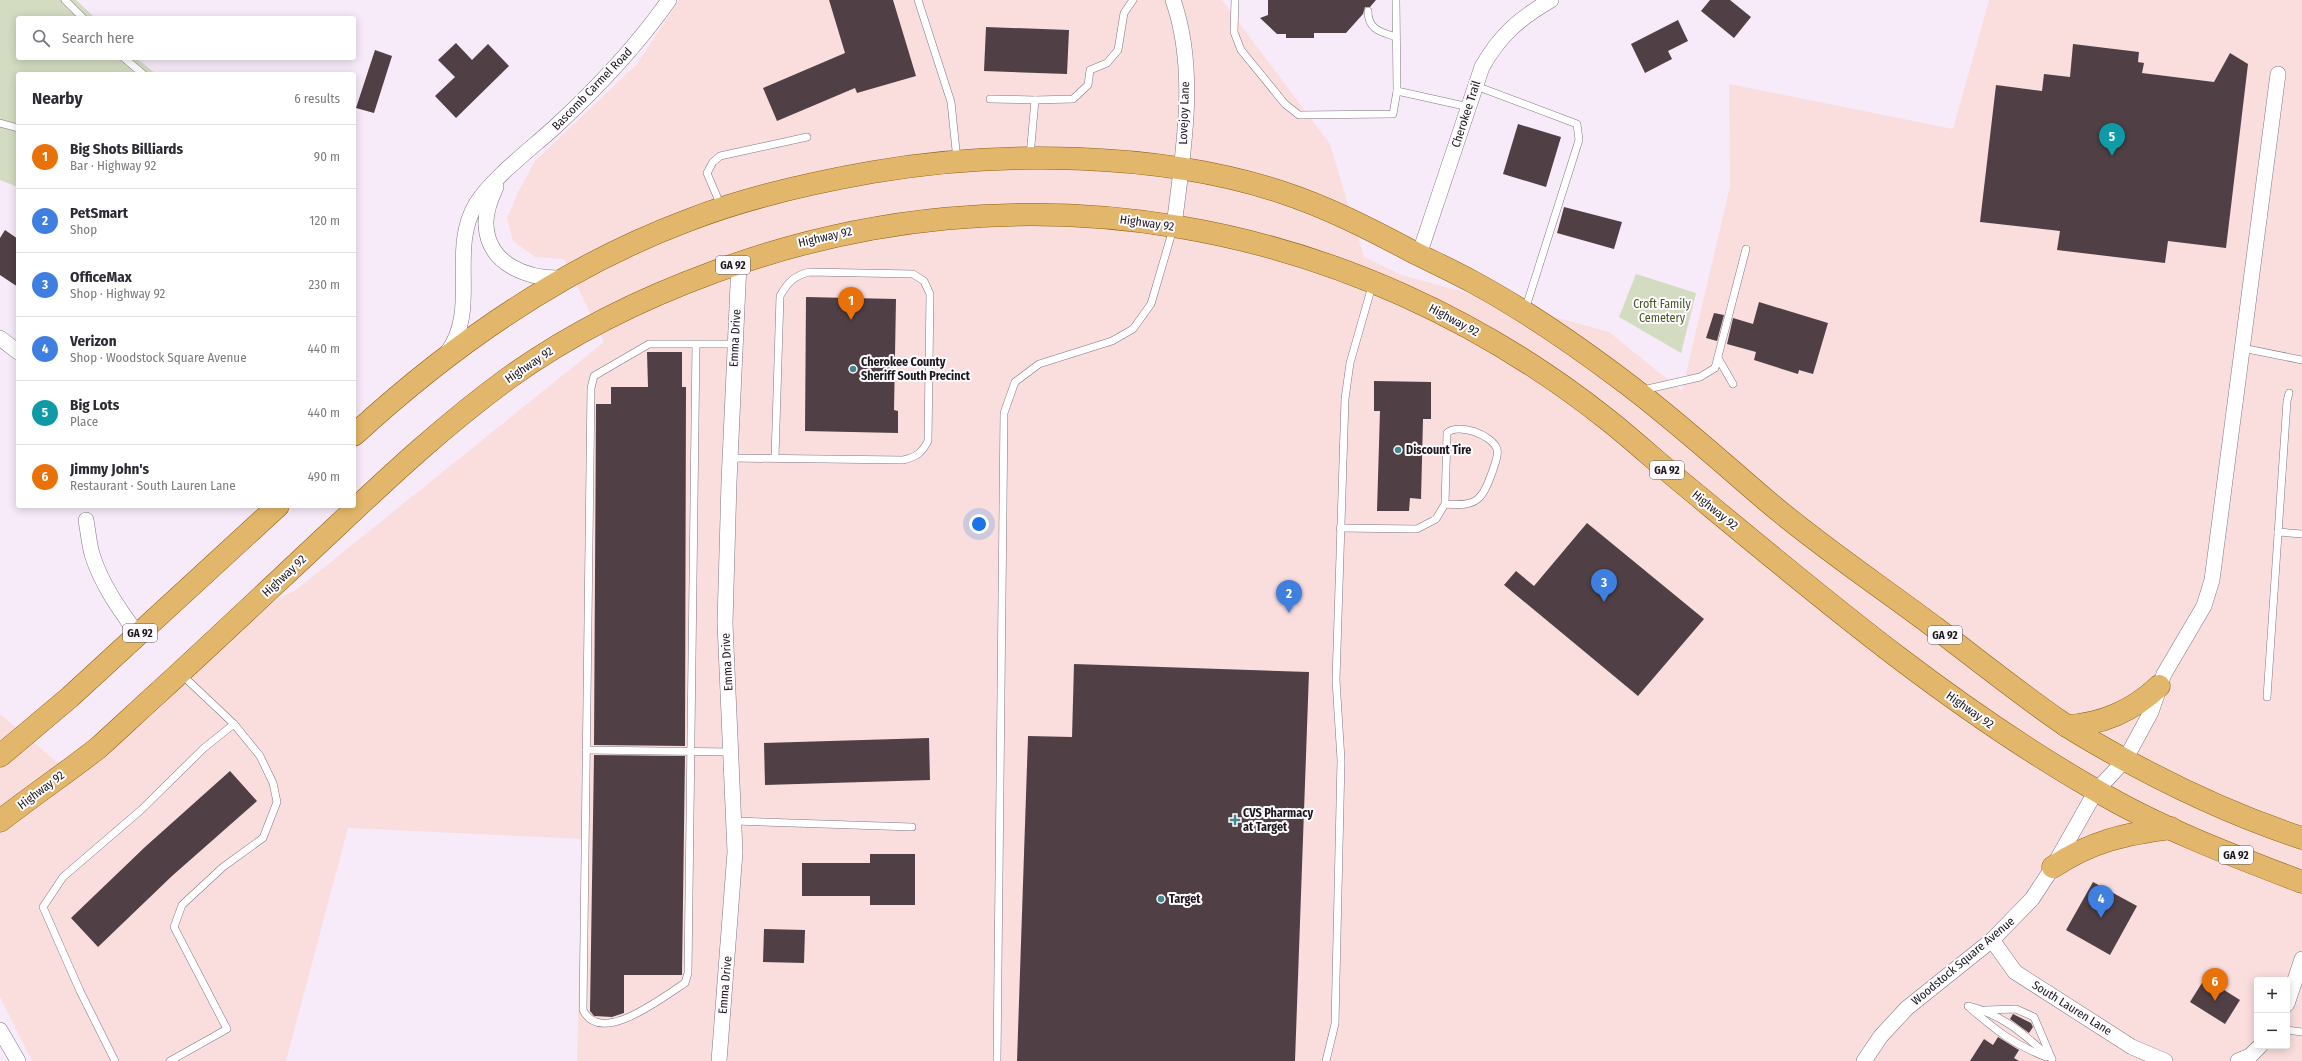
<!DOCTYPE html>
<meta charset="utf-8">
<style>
:root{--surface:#fff;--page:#f7f7f7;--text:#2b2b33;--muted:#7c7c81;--line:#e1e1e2;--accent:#ea580c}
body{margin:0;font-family:"Fira Sans Condensed",sans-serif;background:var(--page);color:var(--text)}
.controls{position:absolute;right:12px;bottom:12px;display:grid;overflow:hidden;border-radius:4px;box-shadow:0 2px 10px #0003}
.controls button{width:36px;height:36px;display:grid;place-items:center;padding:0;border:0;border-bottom:1px solid var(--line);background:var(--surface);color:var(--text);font:20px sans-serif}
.you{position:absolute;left:979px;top:524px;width:14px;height:14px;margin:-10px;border:3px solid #fff;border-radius:50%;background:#1a73e8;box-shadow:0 0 0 6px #1a73e833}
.badge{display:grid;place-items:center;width:26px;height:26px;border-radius:50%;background:var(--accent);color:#fff;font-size:13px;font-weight:700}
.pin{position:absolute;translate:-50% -33px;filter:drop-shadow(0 1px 2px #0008)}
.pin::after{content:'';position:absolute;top:21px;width:14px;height:12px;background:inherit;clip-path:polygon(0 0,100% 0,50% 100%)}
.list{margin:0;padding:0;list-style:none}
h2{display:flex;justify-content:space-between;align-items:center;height:52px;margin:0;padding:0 16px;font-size:17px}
h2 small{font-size:13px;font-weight:400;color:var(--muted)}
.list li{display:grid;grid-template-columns:26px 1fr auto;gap:12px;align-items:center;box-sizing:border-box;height:64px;padding:0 16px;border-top:1px solid var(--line)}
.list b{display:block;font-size:15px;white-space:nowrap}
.list p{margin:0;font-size:13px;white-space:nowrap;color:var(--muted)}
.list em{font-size:13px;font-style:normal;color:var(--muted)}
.icon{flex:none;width:22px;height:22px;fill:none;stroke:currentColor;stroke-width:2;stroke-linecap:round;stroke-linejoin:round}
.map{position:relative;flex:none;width:2302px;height:1061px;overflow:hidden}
.search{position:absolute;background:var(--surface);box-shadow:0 2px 10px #0003;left:16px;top:16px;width:340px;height:44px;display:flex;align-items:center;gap:10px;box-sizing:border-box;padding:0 14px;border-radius:4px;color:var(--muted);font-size:15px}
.panel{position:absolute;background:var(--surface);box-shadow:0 2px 10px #0003;left:16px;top:72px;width:340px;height:436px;border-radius:4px}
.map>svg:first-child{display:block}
.commercial{fill:#f9dedd;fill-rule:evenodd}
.green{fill:#d3dbc1}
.building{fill:#504046}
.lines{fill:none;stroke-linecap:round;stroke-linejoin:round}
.service-casing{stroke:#827683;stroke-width:8}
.minor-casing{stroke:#827683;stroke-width:16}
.primary-casing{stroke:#91600f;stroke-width:23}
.service{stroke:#fff;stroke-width:7}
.minor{stroke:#fff;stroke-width:15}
.primary{stroke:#e3b76b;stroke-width:22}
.poi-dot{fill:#418891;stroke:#fefcff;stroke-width:1.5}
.labels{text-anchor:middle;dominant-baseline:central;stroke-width:4;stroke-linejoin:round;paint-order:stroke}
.shield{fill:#fefcff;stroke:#605c61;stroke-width:1}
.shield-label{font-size:11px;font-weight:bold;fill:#1c181d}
.street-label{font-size:12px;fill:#1c181d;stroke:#fefcff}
.park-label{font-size:12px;fill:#4a5625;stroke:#fefcff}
.poi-label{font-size:12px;font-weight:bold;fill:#1c181d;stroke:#fefcff;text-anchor:start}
</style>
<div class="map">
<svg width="2302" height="1061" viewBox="0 0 2302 1061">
<rect width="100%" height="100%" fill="#f7ebf9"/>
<!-- commercial -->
<path class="commercial" d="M679,0h543l108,144 34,113 38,18 207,57 73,59 48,-205 -1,-102 224,45 36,-129h313v1061h-1725l5,-222 -234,-11 -62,233h-254l-32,-64v-283l59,50 181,-147 56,-27 308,-248 -40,-83 -29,-2 -22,-16 -6,-23 11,-26 17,-31 102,-97zM2257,980h30v66h-30z"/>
<!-- green -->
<g class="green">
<polygon points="0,0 76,0 95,18 18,18 18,58 136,58 156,74 18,74 18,187 0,180"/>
<polygon points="1636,274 1696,293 1681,353 1619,317"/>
</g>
<!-- building -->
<g class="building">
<polygon points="829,0 893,0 916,76 857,93 855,88 777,121 763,88 845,53"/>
<polygon points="1268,0 1376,0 1370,7 1365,7 1363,14 1346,33 1314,33 1314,38 1286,38 1286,34 1277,34 1260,18 1268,15"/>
<polygon points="1710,0 1730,0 1751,17 1734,38 1701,11"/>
<polygon points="1678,20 1688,41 1668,51 1672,59 1645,73 1631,44"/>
<polygon points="986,27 1069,30 1067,74 984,71"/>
<polygon points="456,43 472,60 488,44 509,66 456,118 435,96 455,77 438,60"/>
<polygon points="2073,44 2139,52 2138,62 2144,63 2142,73 2214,82 2230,53 2248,64 2226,248 2168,241 2165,263 2057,250 2060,231 1980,222 1996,85 2042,91 2044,74 2070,77"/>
<polygon points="375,50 392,56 374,113 356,108"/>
<polygon points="1518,124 1561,137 1546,187 1503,174"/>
<polygon points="1564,207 1622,222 1614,249 1557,233"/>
<polygon points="5,230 18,239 18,287 0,275 0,238"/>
<polygon points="806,297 896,299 894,410 898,411 898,433 805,431"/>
<polygon points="1759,302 1828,323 1813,374 1799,370 1798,374 1754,360 1756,352 1727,344 1733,318 1753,324"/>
<polygon points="1714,313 1724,315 1717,341 1706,338"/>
<polygon points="647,352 682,352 682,387 686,387 685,746 594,745 596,404 611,404 611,387 648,387"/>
<polygon points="1374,381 1431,382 1431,419 1423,419 1421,499 1410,498 1409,511 1377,511 1380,411 1374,411"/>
<polygon points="1587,523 1704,619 1638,696 1504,585 1516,571 1534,586"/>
<polygon points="1074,664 1309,672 1295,1061 1017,1061 1028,736 1072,737"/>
<polygon points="929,738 930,780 765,785 764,743"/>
<polygon points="594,755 685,756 682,975 624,975 624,1013 612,1017 594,1016 590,1011"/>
<polygon points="230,771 257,801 172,876 98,947 71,918 145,847"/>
<polygon points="870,854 915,854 915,905 870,905 870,896 802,896 802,863 870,863"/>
<polygon points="2093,882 2137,906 2110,955 2066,930"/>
<polygon points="764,929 805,930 804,963 763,962"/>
<polygon points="2205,978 2240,1000 2225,1024 2190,1002"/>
<polygon points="2013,1014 2031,1023 2033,1027 2029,1033 2010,1019"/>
<polygon points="1998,1037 2019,1050 2014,1058 2019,1061 1970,1061 1984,1039 1993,1045"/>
</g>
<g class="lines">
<!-- service casing -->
<g class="service-casing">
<g id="service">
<polyline points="65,0 83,18"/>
<polyline points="918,0 951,102 957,160"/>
<polyline points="1235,0 1234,32 1241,50 1285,104 1299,115 1393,114 1397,91"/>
<polyline points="1396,0 1397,91 1469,107"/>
<path d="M1368,11c0,19 13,21 28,26"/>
<polyline points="124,58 143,74"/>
<polyline points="1476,86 1577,124 1579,140 1525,310"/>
<polyline points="990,99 1035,100"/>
<polyline points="0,123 18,128"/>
<polyline points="1030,156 1035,100 1073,99 1088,85 1090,70 1107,63 1118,50 1124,13 1133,0"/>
<polyline points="721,206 707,173 713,162 720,156 807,137"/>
<path d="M696,344l-8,629 -3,10c-21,13 -84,64 -102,27l8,-622 3,-12 55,-32h86"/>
<polyline points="2242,348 2302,360"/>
<polyline points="1718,358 1733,384"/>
<polyline points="1643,390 1700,377 1715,368 1746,249"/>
<path d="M730,458l173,2c13,-3 19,-7 25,-19l2,-147 -6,-13 -11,-7 -104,-2c-15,4 -21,10 -29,24l-5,162"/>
<path d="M1340,528l77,1 19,-10 9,-15 2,-71c11,-11 45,2 50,16 2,6 -2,14 -4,21 -11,30 -15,37 -48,34"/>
<polyline points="2278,532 2302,534"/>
<polyline points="2267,697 2287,401 2289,393"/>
<polyline points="586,750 732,752"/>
<polyline points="735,821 912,827"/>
<path d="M1968,1006c34,8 58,30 84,53"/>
<path d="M1970,1008c27,23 43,36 76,49"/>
<polyline points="1986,1010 2016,1009 2034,1017 2051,1057"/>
<polyline points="2287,1030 2302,1032"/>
<polyline points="115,1061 80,991 43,907 63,877 141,810 204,748 234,724"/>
<polyline points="170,1061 227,1029 174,927 182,905 223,867 263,838 277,802 273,783 260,756 234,724 181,674"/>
<polyline points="997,1061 1004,413 1015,382 1039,364 1112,341 1133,329 1151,304 1173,229"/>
<polyline points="1326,1061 1335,1024 1341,760 1336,680 1345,399 1350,363 1372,286"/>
</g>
</g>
<!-- minor casing -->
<g class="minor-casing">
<g id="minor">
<path d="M1173,0c25,71 10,153 1,226"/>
<path d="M496,187c-5,11 -11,25 -10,38 2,40 42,54 76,53"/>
<path d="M1419,255l63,-188c18,-32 38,-49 69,-67"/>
<polyline points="0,338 18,352"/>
<path d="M447,353c33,-44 1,-102 29,-149 17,-27 55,-55 80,-78 41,-38 81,-80 113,-126"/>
<path d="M86,520c2,11 3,23 6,34 9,30 28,56 46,81"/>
<polyline points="1992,940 2015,972 2132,1047 2165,1061"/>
<polyline points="2287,1004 2302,959"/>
<polyline points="0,1030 18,1061"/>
<polyline points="719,1061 735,852 725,623 729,482 739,263"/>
<polyline points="1864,1061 1881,1036 1907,1008 1992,940 2032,899 2053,867 2096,791 2125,760 2151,712 2164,674 2204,606 2212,580 2278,74"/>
<polyline points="2238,1061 2250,1056 2260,1046"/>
</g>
</g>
<!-- primary casing -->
<g class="primary-casing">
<g id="primary">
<path d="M354,435c99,-91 209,-168 335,-215 59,-23 121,-37 184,-48 125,-22 287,-20 408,20 46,15 89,37 132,60 20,10 40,19 60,30 52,28 101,62 149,98 51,38 97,80 145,121 54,46 113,85 170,128 41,31 82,64 124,93 16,11 32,20 48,29 62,35 126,65 193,87"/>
<path d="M2066,726c35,-1 68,-16 93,-40"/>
<polyline points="0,756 70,697 278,506"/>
<path d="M0,821c32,-25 66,-48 98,-73 20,-18 40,-37 60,-55 60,-55 119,-111 178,-166 56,-53 112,-105 174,-150 63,-45 133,-79 204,-105 307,-114 638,-55 894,148 24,19 48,41 72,61 132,109 263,221 412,307 65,39 139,67 210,94"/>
<path d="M2053,867c39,-26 72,-33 118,-39"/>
</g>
</g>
<!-- service -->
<use href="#service" class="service"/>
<!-- minor -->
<use href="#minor" class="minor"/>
<!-- primary -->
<use href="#primary" class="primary"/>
</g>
<!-- markers -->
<g class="poi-dot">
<circle cx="853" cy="369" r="4"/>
<circle cx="1398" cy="450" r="4"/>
<path d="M1233 814h4v4h4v4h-4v4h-4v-4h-4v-4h4z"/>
<circle cx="1161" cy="899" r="4"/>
</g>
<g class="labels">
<!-- shield labels -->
<g class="shield">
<rect x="716" y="256" width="34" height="18" rx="3"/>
<rect x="1650" y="461" width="34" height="18" rx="3"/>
<rect x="123" y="624" width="34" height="18" rx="3"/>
<rect x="1928" y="626" width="34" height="18" rx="3"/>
<rect x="2219" y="846" width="34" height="18" rx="3"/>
</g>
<g class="shield-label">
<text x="733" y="265">GA 92</text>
<text x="1667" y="470">GA 92</text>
<text x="140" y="633">GA 92</text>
<text x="1945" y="635">GA 92</text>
<text x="2236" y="855">GA 92</text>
</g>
<!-- street labels -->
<g class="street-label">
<text transform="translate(592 89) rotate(-46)">Bascomb Carmel Road</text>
<text transform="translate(1184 113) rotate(-88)">Lovejoy Lane</text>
<text transform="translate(1466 114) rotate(-72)">Cherokee Trail</text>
<text transform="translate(1147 223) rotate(8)">Highway 92</text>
<text transform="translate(825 237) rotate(-13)">Highway 92</text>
<text transform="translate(1454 320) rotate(28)">Highway 92</text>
<text transform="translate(735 338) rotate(-87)">Emma Drive</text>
<text transform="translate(529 365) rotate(-34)">Highway 92</text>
<text transform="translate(1715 510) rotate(39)">Highway 92</text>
<text transform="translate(284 576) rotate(-43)">Highway 92</text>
<text transform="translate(727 662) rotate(-93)">Emma Drive</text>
<text transform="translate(1970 710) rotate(35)">Highway 92</text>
<text transform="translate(41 790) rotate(-37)">Highway 92</text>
<text transform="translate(1963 961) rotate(-40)">Woodstock Square Avenue</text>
<text transform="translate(725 985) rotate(-85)">Emma Drive</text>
<text transform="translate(2072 1008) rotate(32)">South Lauren Lane</text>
</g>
<!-- park labels -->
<g class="park-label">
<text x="1662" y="304">Croft Family<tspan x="1662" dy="14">Cemetery</tspan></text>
</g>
<!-- poi labels -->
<g class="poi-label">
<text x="861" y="362">Cherokee County<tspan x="861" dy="14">Sheriff South Precinct</tspan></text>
<text x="1406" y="450">Discount Tire</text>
<text x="1243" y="813">CVS Pharmacy<tspan x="1243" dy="14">at Target</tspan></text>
<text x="1169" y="899">Target</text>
</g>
</g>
</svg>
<div class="controls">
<button>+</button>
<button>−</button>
</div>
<div class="you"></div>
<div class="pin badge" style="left:851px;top:320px;background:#e8710a">1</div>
<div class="pin badge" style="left:1289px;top:613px;background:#3f7fe0">2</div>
<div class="pin badge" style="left:1604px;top:602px;background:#3f7fe0">3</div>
<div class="pin badge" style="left:2101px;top:918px;background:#3f7fe0">4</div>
<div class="pin badge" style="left:2112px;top:156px;background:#0f9aa8">5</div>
<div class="pin badge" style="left:2215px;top:1001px;background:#e8710a">6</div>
<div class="search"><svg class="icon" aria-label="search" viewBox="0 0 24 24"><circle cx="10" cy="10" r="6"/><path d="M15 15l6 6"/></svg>Search here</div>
<section class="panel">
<h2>Nearby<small>6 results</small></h2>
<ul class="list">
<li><span class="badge" style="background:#e8710a">1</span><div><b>Big Shots Billiards</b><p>Bar · Highway 92</p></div><em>90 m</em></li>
<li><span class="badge" style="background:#3f7fe0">2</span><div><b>PetSmart</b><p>Shop</p></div><em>120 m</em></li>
<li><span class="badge" style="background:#3f7fe0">3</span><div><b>OfficeMax</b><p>Shop · Highway 92</p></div><em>230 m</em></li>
<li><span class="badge" style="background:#3f7fe0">4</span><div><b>Verizon</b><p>Shop · Woodstock Square Avenue</p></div><em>440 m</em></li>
<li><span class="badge" style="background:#0f9aa8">5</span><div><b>Big Lots</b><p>Place</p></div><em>440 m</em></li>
<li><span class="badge" style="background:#e8710a">6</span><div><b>Jimmy John's</b><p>Restaurant · South Lauren Lane</p></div><em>490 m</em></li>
</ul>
</section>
</div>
